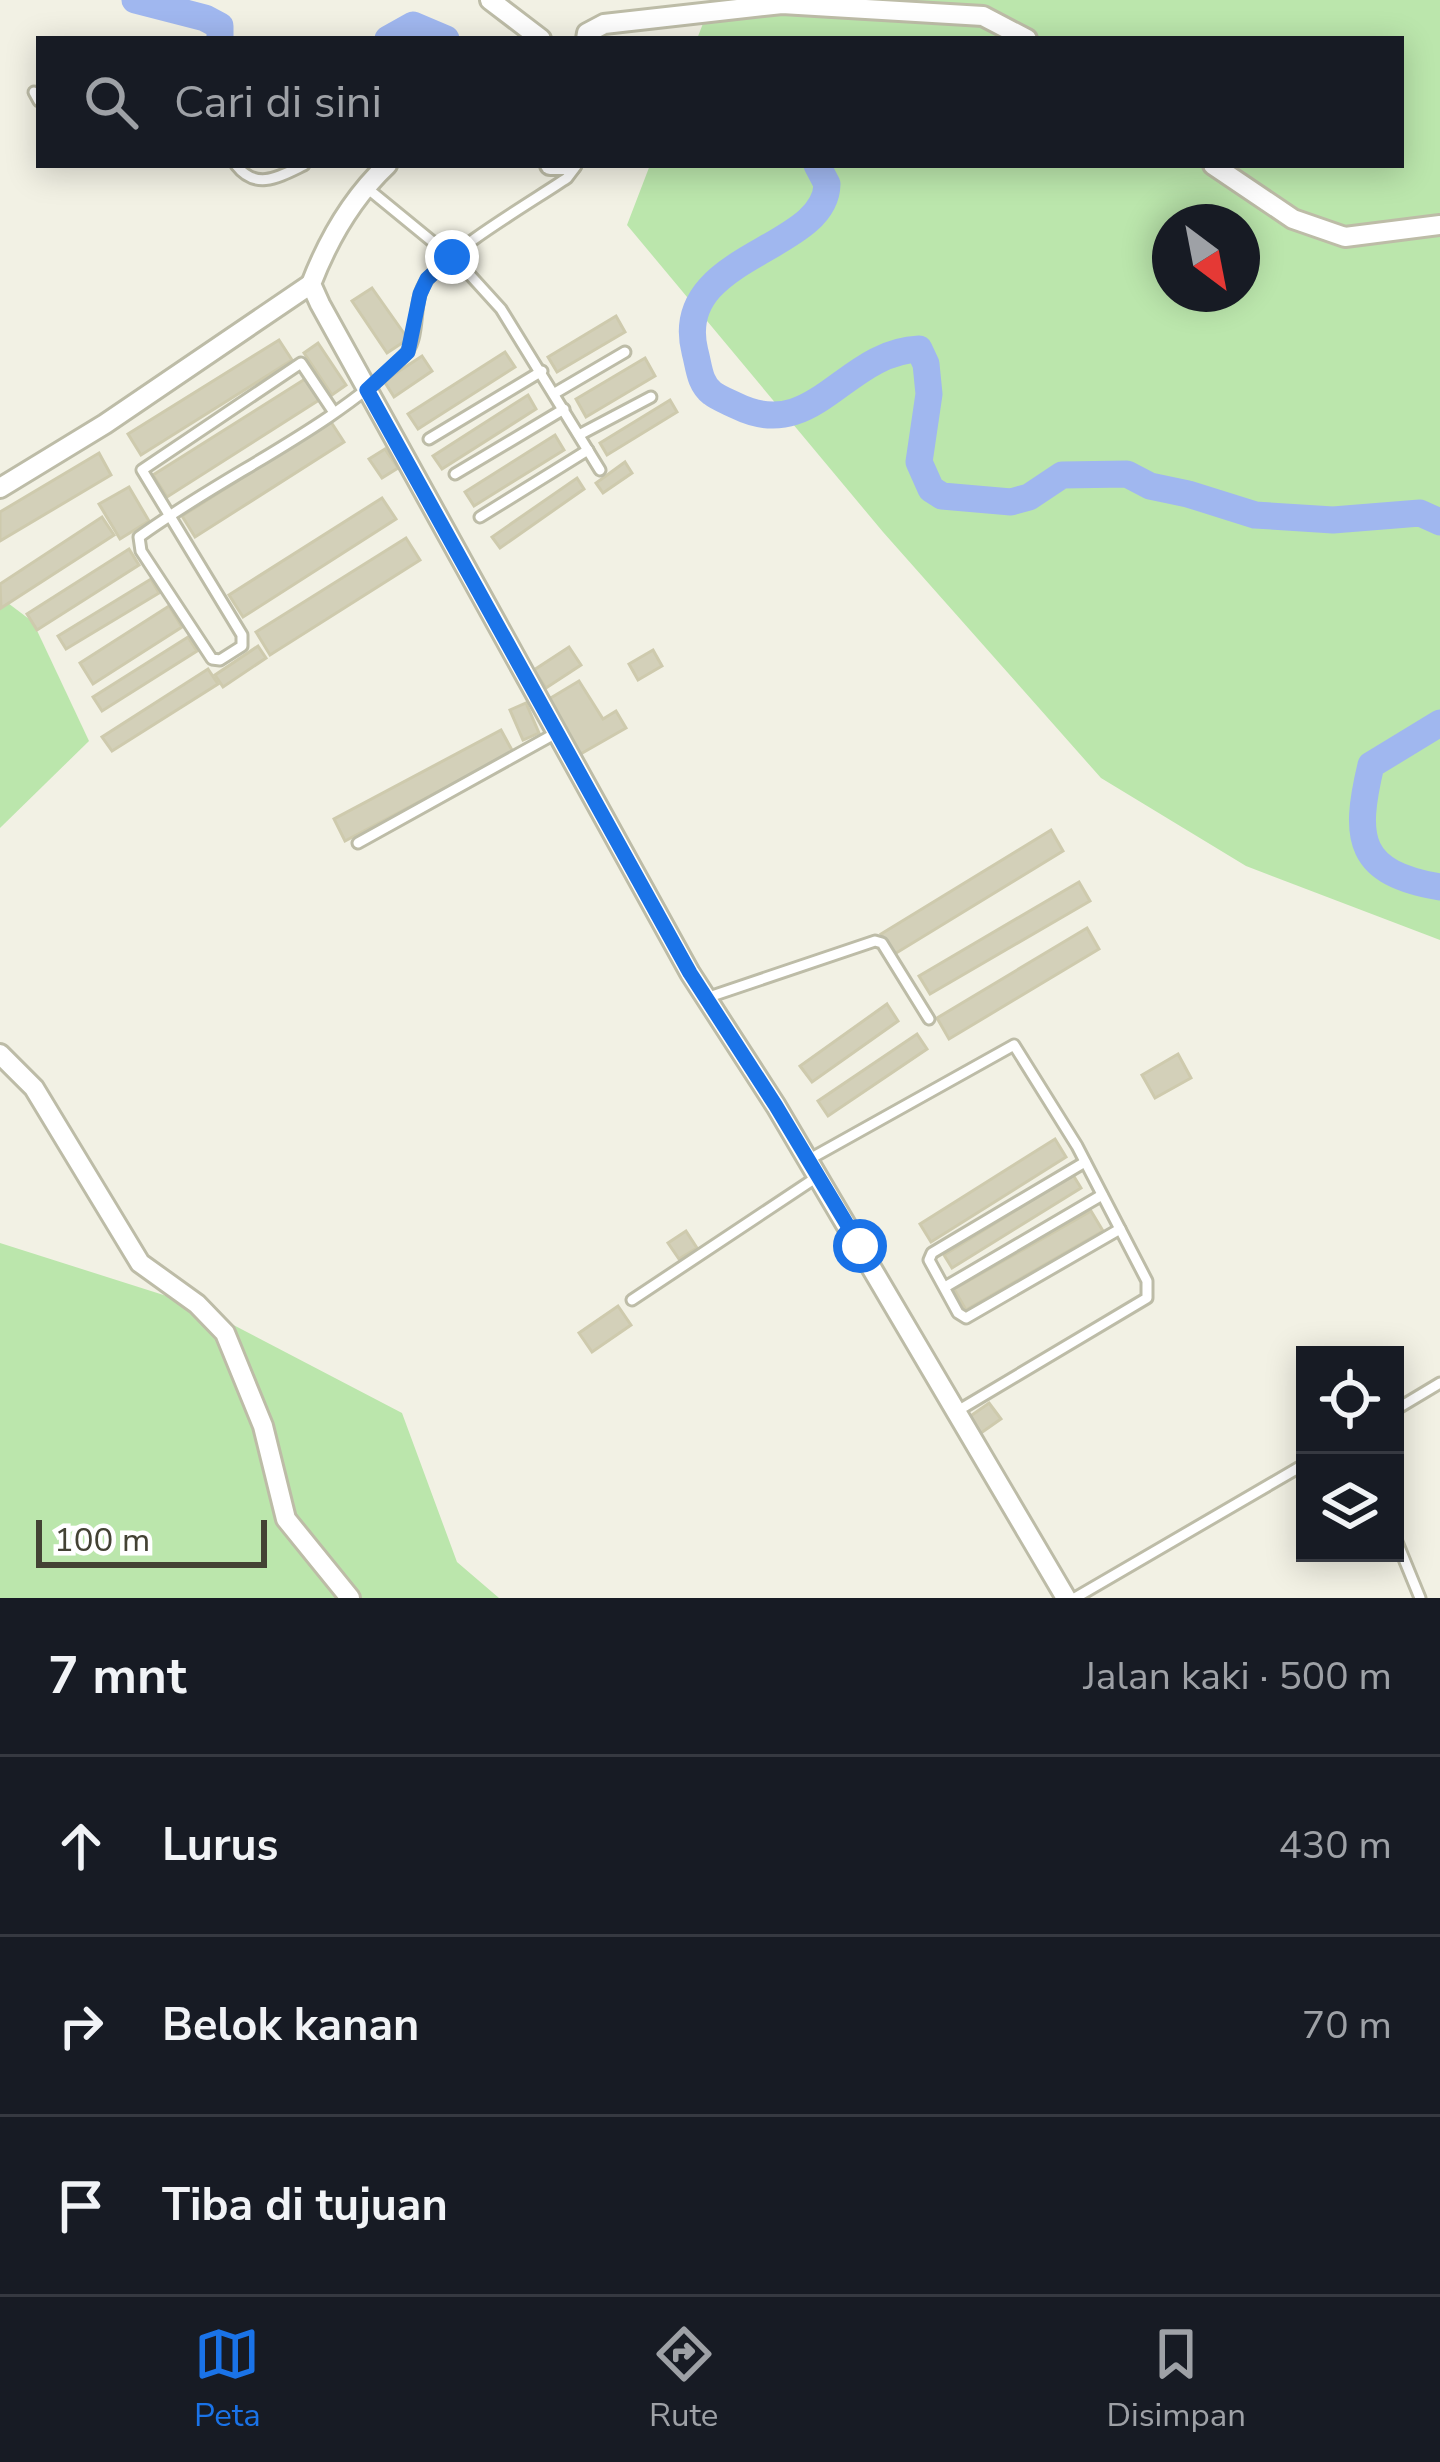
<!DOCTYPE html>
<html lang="id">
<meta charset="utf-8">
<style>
:root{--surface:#171b24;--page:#20242c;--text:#f1f3f6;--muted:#9ea1a6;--line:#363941;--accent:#1a73e8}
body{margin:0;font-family:"Nunito Sans",sans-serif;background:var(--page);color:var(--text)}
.controls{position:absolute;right:36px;bottom:36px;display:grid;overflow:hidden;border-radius:0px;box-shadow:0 6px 30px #0003}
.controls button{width:108px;height:108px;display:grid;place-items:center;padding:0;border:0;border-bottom:3px solid var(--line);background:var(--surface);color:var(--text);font:60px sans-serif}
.compass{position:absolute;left:1152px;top:204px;width:108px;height:108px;border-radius:50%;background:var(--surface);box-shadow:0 6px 30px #0003;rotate:148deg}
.scale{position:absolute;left:36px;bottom:30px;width:231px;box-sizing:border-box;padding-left:12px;border:6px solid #434234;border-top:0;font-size:33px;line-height:42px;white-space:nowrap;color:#434234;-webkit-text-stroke:9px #fff;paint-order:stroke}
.stop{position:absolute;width:36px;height:36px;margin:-27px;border:9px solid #1a73e8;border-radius:50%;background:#fff}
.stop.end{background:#1a73e8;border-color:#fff;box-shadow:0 3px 12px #0008}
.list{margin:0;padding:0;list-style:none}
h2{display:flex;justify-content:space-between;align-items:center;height:156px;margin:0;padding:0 48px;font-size:51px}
h2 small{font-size:39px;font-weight:400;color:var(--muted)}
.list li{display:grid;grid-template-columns:78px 1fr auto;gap:36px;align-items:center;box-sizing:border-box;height:180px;padding:0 48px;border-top:3px solid var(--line)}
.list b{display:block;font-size:45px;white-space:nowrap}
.list em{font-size:39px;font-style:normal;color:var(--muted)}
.icon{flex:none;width:66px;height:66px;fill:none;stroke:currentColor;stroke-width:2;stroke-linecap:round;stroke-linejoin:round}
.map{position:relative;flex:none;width:1440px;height:1598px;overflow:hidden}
.search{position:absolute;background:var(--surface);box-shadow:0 6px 30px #0003;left:36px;right:36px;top:36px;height:132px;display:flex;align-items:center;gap:30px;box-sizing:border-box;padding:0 42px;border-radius:0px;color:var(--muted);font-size:45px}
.sheet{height:696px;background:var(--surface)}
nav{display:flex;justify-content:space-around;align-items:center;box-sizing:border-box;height:168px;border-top:3px solid var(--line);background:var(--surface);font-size:33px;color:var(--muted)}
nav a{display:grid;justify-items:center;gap:6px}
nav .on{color:var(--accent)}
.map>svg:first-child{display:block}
.green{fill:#bbe6ac;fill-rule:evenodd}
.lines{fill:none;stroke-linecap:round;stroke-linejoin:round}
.river{stroke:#a0b7ef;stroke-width:27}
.building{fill:#d3d0b9;stroke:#cecaad;stroke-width:3}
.lane-casing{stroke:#bdbca7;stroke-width:15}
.street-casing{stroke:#bdbca7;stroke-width:24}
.lane{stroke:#fff;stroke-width:9}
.street{stroke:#fff;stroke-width:18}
.route{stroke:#1a73e8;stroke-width:15}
</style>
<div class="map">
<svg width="1440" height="1598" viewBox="0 0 1440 1598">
<rect width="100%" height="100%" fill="#f2f1e4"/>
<!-- green -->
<g class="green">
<path d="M712,0h728v940l-194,-74 -145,-88 -218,-246 -256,-307 23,-60h751v-126h-704zM1170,222h72v72h-72z"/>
<polygon points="0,597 33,622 89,741 0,828"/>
<polygon points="0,1243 195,1305 402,1413 457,1562 499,1598 0,1598"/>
</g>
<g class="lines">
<!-- river -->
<g class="river">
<polyline points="135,0 205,18 220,26 220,39"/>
<polyline points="388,39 413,25 446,39"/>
<path d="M817,165l10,19c-1,68 -157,70 -132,168 4,14 4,31 17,41 6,5 17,9 25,13 77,38 107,-54 182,-57l7,15 3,30 -10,68 12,27 11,7 69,6 18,-5 33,-22 65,-1 23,12 38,8 67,21 78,5 87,-7 20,9"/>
<path d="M1440,723l-69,42c-18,75 -13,108 69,122"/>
</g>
</g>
<!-- building -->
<g class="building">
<polygon points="372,288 408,339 387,353 352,301"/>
<polygon points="616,316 625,332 557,372 548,357"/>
<polygon points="279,340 292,360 141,455 128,434"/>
<polygon points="318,343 346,385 332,395 304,353"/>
<polygon points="505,352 515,367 418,429 408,414"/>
<polygon points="422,356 432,371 394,397 384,381"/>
<polygon points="645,358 655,376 586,417 576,399"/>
<polygon points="305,379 319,400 167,497 153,475"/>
<polygon points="528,395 536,409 442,469 433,456"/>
<polygon points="670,400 677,412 607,455 600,443"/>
<polygon points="331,422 344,442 195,537 182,516"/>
<polygon points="555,435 564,450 474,506 465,492"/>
<polygon points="385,449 398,468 382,478 369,459"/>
<polygon points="99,453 111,475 0,541 0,512"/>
<polygon points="625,462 632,473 603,493 596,483"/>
<polygon points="577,478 584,489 500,548 492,537"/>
<polygon points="129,487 149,521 120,539 99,504"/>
<polygon points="382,498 396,519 243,617 229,595"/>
<polygon points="102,517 114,535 1,608 0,584"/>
<polygon points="406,538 420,560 270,655 256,632"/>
<polygon points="129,549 139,565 37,630 27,614"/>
<polygon points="151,579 159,593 66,649 58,636"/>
<polygon points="169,606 182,627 93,684 80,663"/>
<polygon points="188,637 197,651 102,711 93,697"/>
<polygon points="258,646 266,658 223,687 215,675"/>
<polygon points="569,647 581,665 546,688 534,670"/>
<polygon points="653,650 662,666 638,680 629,664"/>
<polygon points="208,669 218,684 112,751 102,737"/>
<polygon points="579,681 603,719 616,711 626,728 577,756 544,702"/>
<polygon points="526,703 539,733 523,740 510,710"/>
<polygon points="501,730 513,752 345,841 334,819"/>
<polygon points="1051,830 1063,851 893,955 881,934"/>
<polygon points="1079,882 1090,901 930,994 919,976"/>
<polygon points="1087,928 1099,949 949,1039 937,1018"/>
<polygon points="887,1004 898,1021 812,1082 800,1066"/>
<polygon points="917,1034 927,1049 828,1116 818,1101"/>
<polygon points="1178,1054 1191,1078 1155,1098 1142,1075"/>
<polygon points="1055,1139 1066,1157 931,1242 920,1224"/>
<polygon points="1073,1175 1081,1188 952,1268 944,1255"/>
<polygon points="1091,1211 1103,1231 966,1310 954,1289"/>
<polygon points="686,1231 697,1248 679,1259 668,1243"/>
<polygon points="618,1306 631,1325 592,1352 579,1333"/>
<polygon points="989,1403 1001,1419 981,1433 969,1417"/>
</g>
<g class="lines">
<!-- lane casing -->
<g class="lane-casing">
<g id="lane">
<polyline points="34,92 39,101"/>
<path d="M236,165c20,26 43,12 68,0"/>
<polyline points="367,188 461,265 501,309 600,470"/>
<polyline points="555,393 625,352"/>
<path d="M333,411l-32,-48 -159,107 100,165v11l-22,14 -8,-1 -71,-108 -2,-14c83,-61 192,-108 264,-180 20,-20 7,-54 24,-77 22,-30 106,-79 140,-102l9,-12"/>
<polyline points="579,435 651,397"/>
<polyline points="429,439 542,371"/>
<polyline points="455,474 564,409"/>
<polyline points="480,517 588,450"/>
<polyline points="358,843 558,732"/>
<polyline points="706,998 875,941 882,943 929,1019"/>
<polyline points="808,1160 1014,1045 1077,1146 1147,1281 1147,1298 954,1413"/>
<polyline points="1085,1162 932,1253 929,1260 958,1313 966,1318 1120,1229"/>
<polyline points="945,1287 1102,1195"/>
<polyline points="632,1300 817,1177"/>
<polyline points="1395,1410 1440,1383"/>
<polyline points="1395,1537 1420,1598"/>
<polyline points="1075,1598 1305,1464"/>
</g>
</g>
<!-- street casing -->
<g class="street-casing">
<g id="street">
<polyline points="490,0 541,39"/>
<polyline points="586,39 587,33 604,24 782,4 983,16 1027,39"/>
<path d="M387,165c-35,33 -59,75 -76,119l9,20 370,669 86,133 290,492"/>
<polyline points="550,165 571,165"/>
<polyline points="1213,165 1293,219 1345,237 1440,225"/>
<polyline points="0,488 105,424 311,284"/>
<polyline points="0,1054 34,1088 140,1263 197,1304 225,1333 263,1426 286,1519 350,1598"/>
</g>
</g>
<!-- lane -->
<use href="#lane" class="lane"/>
<!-- street -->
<use href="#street" class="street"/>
</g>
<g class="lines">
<!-- route -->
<polyline class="route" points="452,257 427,279 420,294 408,352 367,390 690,973 776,1106 860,1246"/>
</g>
</svg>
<div class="controls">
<button><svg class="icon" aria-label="locate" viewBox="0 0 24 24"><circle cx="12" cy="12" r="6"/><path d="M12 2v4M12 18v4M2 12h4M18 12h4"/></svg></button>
<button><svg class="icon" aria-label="layers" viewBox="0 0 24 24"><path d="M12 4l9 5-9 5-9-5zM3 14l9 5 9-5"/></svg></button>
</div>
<svg class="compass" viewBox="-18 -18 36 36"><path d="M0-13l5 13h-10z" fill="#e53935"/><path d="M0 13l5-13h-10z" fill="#9ea1a6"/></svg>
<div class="scale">100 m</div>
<div class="stop" style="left:860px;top:1246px"></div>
<div class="stop end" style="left:452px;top:257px"></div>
<div class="search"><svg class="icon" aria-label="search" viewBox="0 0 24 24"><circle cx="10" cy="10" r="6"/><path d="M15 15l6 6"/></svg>Cari di sini</div>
</div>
<section class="sheet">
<h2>7 mnt<small>Jalan kaki · 500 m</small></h2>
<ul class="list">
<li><svg class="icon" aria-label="ahead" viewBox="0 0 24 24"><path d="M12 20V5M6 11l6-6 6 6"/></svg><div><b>Lurus</b></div><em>430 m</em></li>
<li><svg class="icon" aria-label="right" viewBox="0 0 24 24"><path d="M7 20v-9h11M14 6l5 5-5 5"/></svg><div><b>Belok kanan</b></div><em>70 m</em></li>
<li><svg class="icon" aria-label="arrive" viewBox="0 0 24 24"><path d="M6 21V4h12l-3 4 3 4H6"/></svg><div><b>Tiba di tujuan</b></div></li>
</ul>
</section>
<nav>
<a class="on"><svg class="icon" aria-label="map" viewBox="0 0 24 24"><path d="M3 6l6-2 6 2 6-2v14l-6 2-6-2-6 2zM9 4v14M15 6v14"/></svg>Peta</a>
<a><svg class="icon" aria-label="directions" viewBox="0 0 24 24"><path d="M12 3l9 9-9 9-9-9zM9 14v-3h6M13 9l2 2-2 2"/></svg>Rute</a>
<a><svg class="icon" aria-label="saved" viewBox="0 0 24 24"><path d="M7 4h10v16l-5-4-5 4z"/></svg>Disimpan</a>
</nav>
